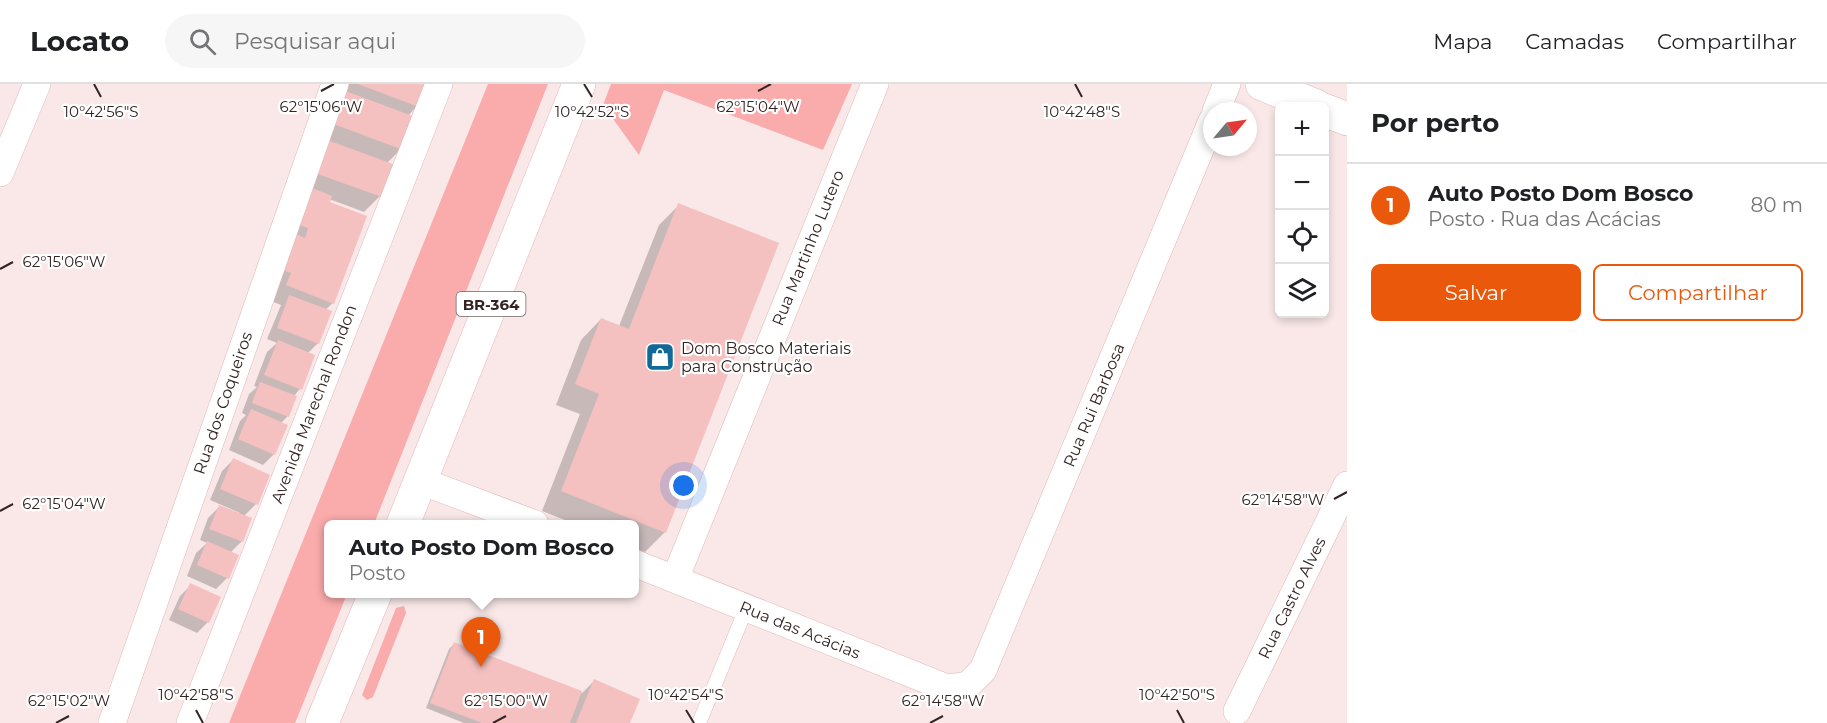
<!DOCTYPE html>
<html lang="pt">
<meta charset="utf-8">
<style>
:root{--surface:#fff;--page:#f6f6f6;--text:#202124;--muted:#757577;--line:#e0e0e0;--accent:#ea580c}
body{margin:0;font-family:Montserrat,sans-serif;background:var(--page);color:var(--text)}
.controls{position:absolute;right:18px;top:18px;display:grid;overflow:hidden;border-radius:9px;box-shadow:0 3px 9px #0003}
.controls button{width:54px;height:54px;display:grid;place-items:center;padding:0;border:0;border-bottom:2px solid var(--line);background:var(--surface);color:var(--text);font:30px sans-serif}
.compass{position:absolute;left:1203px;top:18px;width:54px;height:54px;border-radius:50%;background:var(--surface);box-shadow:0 3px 9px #0003;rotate:61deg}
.you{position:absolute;left:684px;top:402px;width:21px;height:21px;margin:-15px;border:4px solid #fff;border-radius:50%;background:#1a73e8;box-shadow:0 0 0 9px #1a73e833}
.badge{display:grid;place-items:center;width:39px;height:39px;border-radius:50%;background:var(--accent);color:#fff;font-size:20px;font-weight:700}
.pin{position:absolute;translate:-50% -50px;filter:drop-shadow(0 2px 3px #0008)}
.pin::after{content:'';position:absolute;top:32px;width:21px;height:18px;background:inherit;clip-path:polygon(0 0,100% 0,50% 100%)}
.popup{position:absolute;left:324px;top:436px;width:315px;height:78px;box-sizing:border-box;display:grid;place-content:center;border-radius:9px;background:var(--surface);filter:drop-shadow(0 2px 4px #0005);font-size:20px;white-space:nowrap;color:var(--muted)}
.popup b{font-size:22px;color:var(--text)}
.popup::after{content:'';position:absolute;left:50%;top:100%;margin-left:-12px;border:12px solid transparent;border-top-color:var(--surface)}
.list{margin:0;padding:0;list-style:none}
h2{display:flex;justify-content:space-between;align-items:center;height:78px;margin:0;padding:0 24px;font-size:26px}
h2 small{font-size:20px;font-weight:400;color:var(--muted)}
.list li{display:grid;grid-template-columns:39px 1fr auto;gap:18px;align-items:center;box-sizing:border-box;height:84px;padding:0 24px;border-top:2px solid var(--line)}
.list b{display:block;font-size:22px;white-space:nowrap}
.list p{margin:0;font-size:20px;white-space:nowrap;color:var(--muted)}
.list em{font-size:20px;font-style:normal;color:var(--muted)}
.actions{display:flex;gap:12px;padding:18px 24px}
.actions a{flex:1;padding:14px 0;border:2px solid var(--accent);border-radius:9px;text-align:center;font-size:21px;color:var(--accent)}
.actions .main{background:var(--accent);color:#fff}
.icon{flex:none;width:33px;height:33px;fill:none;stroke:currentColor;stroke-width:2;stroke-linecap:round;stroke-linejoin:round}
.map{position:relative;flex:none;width:1347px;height:639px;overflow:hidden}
header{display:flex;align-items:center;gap:36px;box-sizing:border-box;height:84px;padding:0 30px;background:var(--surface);border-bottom:2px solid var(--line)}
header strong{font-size:28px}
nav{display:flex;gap:33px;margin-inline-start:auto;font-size:21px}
.search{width:420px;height:54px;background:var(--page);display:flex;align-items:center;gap:15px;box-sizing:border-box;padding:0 21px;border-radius:33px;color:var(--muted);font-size:22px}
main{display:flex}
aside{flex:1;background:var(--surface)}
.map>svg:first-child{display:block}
.green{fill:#faabab}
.shadow{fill:#0003}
.building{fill:#f5c0c0}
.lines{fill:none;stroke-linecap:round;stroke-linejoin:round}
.lane-casing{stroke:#dfb7b6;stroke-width:15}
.street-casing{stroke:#dfb7b6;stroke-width:28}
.secondary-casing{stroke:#dfb7b6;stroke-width:34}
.highway-casing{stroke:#dfb7b6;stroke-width:34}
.lane{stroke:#fff;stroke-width:14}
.street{stroke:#fff;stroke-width:27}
.secondary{stroke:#fff;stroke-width:33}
.highway{stroke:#fff;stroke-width:33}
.ticks{fill:none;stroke:#342424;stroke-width:2}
.labels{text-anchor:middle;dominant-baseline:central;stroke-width:4.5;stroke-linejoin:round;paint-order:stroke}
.shield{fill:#fff;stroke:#716666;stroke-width:1.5}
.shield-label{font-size:15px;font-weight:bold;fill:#342424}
.street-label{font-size:16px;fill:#342424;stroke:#fff}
.poi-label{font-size:16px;fill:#342424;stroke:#fff;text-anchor:start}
.ticks-label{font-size:15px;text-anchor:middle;fill:#342424;stroke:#fff;stroke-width:4.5;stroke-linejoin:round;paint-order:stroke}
</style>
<header>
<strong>Locato</strong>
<div class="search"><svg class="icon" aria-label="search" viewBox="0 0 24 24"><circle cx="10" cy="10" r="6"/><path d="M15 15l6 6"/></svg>Pesquisar aqui</div>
<nav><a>Mapa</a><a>Camadas</a><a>Compartilhar</a></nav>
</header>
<main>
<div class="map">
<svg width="1347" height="639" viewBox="0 0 1347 639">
<rect width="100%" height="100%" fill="#fae8e8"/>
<!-- green -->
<g class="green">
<polygon points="488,0 548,0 374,440 328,440 328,510 347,510 300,627 295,639 229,639"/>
<polygon points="611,0 852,0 823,66 664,6 639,71 603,21"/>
<polygon points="404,522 406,529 373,613 367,616 362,611 396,524"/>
</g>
<!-- shadow -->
<g class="shadow">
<polygon points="334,0 425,0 417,22 408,32 401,65 387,79 380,112 364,128 329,115 333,219 325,226 318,259 308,269 300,305 293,313 287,333 281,339 274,370 263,381 229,366 240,337 246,331 242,329 249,310 257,303 254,302 267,268 277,259 267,255 281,221 271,217"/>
<polygon points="679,121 665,448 645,468 634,464 634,440 575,440 542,427 580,330 556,321 581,256 601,235 619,242 659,141"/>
<polygon points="233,376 256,420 243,433 242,457 230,469 227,494 216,505 187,492 196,469 207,459 200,456 208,434 219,423 239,431 240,429 210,416 222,387"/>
<polygon points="191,501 208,538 197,549 169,536 180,512"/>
<polygon points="454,560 582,609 594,597 628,639 464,639 426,624 449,565"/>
</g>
<!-- building -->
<g class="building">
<polygon points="358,0 427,0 419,23"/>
<polygon points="343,6 415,33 403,66 331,39"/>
<polygon points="327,56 393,80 382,113 315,89"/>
<polygon points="310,103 332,112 330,118 367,132 334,220 286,201 291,189 279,185 293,149 305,154 308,144 296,140"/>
<polygon points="678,119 779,159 666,449 561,407 599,310 575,300 601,234 629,245"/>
<polygon points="289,211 332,227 319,260 277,244"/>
<polygon points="278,256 315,271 302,306 264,291"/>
<polygon points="260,298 297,312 289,333 252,319"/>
<polygon points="251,325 288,341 275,371 238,355"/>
<polygon points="233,374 270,391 258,421 220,405"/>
<polygon points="219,421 252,434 243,458 209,445"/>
<polygon points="207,457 239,471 229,495 197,481"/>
<polygon points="190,499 221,513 209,539 178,525"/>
<polygon points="454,558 582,607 570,639 482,639 430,619"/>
<polygon points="594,595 640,615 630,639 576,639"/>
</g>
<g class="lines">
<!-- lane casing -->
<g class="lane-casing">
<polyline id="lane" points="699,639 746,525"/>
</g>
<!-- street casing -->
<g class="street-casing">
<g id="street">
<polyline points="1216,27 1227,0"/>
<polyline points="0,89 37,0"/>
<polyline points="421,397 535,440"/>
<polyline points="634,479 947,604 968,601 983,586 1212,37"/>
<polyline points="675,495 875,0"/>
<polyline points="1237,627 1347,401"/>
<polyline points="112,639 335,0"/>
<polyline points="190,639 439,0"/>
</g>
</g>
<!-- secondary casing -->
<g class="secondary-casing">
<g id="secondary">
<polyline points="1262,0 1316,22"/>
<polyline points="1324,26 1347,35"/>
</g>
</g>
<!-- highway casing -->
<g class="highway-casing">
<g id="highway">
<polyline points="403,440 579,0"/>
<polyline points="322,639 375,510"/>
</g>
</g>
<!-- lane -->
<use href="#lane" class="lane"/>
<!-- street -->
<use href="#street" class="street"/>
<!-- secondary -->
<use href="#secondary" class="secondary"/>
<!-- highway -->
<use href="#highway" class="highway"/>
</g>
<!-- ticks -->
<path class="ticks" d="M94,0l7,13M584,0l8,13M1075,0l7,13M321,7l13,-7M758,7l13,-7M0,185l13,-7M1334,415l13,-7M0,427l13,-7M196,626l7,13M686,626l8,13M1177,626l7,13M56,639l13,-7M493,639l13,-7M930,639l13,-7"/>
<!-- icons -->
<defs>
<g id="shop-square" transform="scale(1.5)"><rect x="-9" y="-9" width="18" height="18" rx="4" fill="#106999" stroke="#fff"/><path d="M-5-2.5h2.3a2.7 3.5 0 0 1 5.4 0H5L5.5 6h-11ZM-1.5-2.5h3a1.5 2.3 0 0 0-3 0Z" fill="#fff"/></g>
</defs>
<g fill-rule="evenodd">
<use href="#shop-square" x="660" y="273"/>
</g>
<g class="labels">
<!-- shield labels -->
<rect class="shield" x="456.5" y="208" width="69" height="24" rx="4.5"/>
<g class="shield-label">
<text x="491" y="220">BR-364</text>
</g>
<!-- street labels -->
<g class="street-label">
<text transform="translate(808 164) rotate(-68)">Rua Martinho Lutero</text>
<text transform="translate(223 319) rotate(-71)">Rua dos Coqueiros</text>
<text transform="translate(314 320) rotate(-69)">Avenida Marechal Rondon</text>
<text transform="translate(1094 321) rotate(-67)">Rua Rui Barbosa</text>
<text transform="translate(1292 514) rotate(-64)">Rua Castro Alves</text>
<text transform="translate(800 546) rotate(22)">Rua das Acácias</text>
</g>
<!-- poi labels -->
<g class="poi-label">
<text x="681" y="264">Dom Bosco Materiais<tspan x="681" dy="18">para Construção</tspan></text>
</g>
</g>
<g class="ticks-label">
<text x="321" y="28">62°15'06"W</text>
<text x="758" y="28">62°15'04"W</text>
<text x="101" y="33">10°42'56"S</text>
<text x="592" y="33">10°42'52"S</text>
<text x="1082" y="33">10°42'48"S</text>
<text x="64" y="183">62°15'06"W</text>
<text x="1283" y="421">62°14'58"W</text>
<text x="64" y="425">62°15'04"W</text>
<text x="196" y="616">10°42'58"S</text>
<text x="686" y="616">10°42'54"S</text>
<text x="1177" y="616">10°42'50"S</text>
<text x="69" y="622">62°15'02"W</text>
<text x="506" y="622">62°15'00"W</text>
<text x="943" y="622">62°14'58"W</text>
</g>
</svg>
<div class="controls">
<button>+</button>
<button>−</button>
<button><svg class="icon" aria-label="locate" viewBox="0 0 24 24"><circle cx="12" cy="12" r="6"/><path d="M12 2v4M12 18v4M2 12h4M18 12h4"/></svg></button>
<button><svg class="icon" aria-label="layers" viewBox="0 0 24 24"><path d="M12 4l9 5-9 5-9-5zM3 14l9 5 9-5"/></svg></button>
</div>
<svg class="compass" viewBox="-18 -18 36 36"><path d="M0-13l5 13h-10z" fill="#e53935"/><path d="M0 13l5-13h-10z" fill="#757577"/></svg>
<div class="you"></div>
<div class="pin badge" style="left:481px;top:583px">1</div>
<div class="popup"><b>Auto Posto Dom Bosco</b>Posto</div>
</div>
<aside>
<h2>Por perto<small></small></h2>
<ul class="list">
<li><span class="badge">1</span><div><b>Auto Posto Dom Bosco</b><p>Posto · Rua das Acácias</p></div><em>80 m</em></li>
</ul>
<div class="actions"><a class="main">Salvar</a><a>Compartilhar</a></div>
</aside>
</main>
